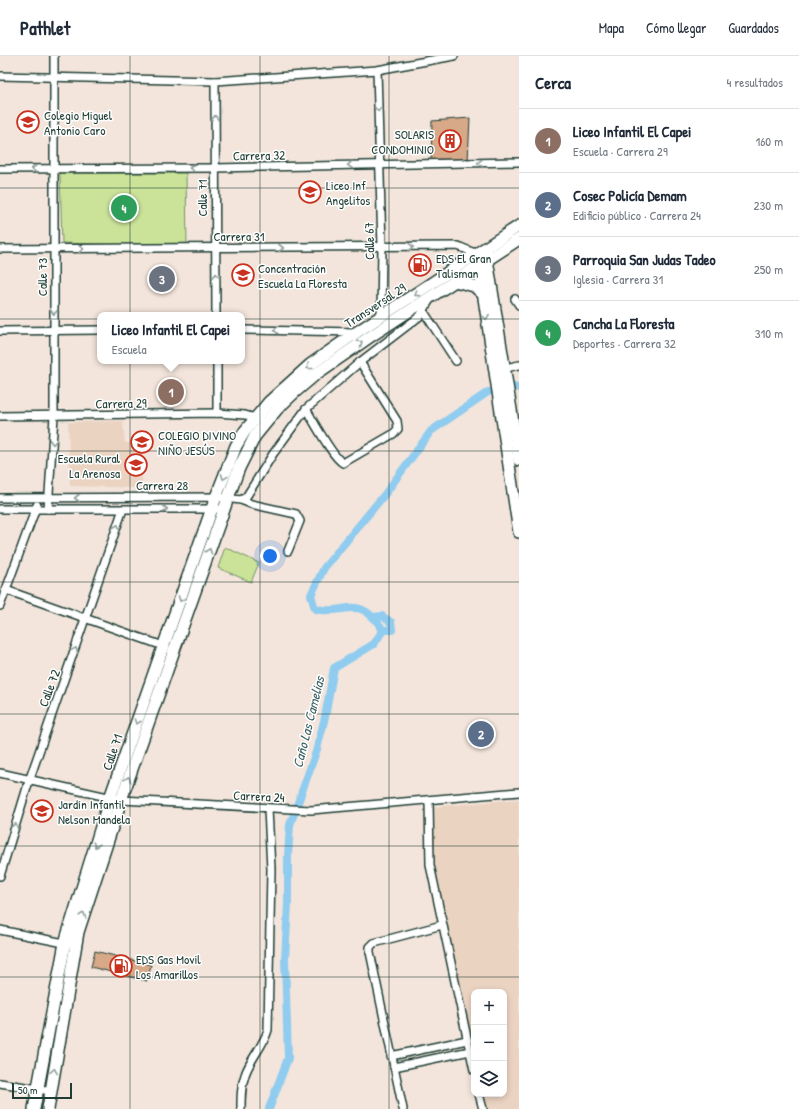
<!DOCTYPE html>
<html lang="es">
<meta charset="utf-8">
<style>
:root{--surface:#fff;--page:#f2f2f3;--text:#1f2937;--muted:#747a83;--line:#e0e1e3;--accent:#d93025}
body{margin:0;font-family:"Patrick Hand",sans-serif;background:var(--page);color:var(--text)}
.controls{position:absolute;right:12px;bottom:12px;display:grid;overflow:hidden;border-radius:8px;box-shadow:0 2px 6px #0003}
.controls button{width:36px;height:36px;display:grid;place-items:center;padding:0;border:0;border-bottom:1px solid var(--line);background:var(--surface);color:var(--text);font:20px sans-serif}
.scale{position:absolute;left:12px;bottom:10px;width:60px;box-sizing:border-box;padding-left:4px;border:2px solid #1f3d34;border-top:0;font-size:11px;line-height:14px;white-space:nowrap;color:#1f3d34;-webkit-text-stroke:3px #fff;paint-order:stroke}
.you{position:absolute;left:270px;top:500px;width:14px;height:14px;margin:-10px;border:3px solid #fff;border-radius:50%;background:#1a73e8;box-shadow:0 0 0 6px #1a73e833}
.badge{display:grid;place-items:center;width:26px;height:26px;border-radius:50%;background:var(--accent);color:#fff;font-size:13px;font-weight:700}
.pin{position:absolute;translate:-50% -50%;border:2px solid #fff;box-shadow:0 1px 4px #0006}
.popup{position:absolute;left:97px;top:256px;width:148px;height:52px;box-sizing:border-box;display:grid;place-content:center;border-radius:8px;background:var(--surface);filter:drop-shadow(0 1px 3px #0005);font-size:13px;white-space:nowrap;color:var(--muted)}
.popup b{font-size:15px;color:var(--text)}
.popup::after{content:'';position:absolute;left:50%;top:100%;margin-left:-8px;border:8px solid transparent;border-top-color:var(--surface)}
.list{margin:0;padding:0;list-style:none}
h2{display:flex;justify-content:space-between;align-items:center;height:52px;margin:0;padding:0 16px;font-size:17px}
h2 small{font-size:13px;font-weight:400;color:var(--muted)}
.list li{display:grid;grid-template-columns:26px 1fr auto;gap:12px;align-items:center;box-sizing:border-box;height:64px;padding:0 16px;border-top:1px solid var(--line)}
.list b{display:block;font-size:15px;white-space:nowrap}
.list p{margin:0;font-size:13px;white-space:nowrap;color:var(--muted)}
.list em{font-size:13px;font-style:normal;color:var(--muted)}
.icon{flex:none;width:22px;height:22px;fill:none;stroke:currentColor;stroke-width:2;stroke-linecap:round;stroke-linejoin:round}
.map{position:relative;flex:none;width:519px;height:1053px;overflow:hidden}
header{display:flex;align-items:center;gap:24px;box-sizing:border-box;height:56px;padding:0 20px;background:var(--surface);border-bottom:1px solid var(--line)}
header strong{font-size:19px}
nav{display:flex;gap:22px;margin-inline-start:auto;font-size:14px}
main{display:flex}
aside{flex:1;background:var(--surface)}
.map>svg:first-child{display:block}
.built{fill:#ebd3c2}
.green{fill:#cae399;stroke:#749066}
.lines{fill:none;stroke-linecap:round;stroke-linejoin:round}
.canal{stroke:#90ccf0;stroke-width:8}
.building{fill:#d7a988;stroke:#1f3d34}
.minor-casing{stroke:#1f3d34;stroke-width:10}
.secondary-casing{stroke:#1f3d34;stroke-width:14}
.minor{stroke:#fff;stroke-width:7}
.secondary{stroke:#fff;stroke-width:11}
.oneway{stroke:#8f9e9a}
.grid{fill:none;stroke:#1f3d34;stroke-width:1;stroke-opacity:0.55}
.labels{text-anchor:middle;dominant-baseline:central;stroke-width:3;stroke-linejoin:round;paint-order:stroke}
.poi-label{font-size:13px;fill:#1f3d34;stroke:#fff;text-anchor:start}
.street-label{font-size:13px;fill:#1f3d34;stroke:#fff}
.water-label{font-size:14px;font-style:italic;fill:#3b6163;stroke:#fff}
</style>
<header>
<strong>Pathlet</strong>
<nav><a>Mapa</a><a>Cómo llegar</a><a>Guardados</a></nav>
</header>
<main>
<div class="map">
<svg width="519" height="1053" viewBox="0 0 519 1053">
<rect width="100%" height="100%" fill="#f3e5db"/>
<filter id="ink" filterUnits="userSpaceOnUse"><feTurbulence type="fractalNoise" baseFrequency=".025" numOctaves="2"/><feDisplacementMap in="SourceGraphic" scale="8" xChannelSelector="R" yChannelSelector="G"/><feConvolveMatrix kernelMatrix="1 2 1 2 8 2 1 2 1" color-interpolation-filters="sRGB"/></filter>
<g filter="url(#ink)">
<!-- built -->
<g class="built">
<polygon points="123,365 125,387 143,386 142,432 70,430 68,366"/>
<polygon points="519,743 519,1053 487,1053 484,1038 504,1038 504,936 474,936 474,991 444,862 434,805 432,751"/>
</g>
<!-- green -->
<g class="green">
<polygon points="60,117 186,117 187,191 62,187"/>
<polygon points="225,491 259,507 251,526 218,512"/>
</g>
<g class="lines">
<!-- canal -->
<g class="canal">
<polyline points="513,330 519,332"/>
<polyline points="374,561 382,560 391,566 392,574 383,574"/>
<path d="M269,1053l19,-51 -3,-99 3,-55v-48l2,-31 27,-76 8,-32 9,-49 40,-24 9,-14c-25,-38 -36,-14 -68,-21l-4,-14 13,-27 61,-74 46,-63 57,-39"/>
</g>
</g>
<!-- building -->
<g class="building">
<polygon points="470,62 468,105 431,106 432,65"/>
<polygon points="426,203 429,212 414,216 412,206"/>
<polygon points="95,895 151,909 147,925 91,911"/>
</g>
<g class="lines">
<!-- minor casing -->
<g class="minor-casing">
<g id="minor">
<polyline points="377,14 382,191 381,260"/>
<polyline points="0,20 215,25 377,14 454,0"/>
<polyline points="215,25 216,259"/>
<polyline points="0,113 215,112 519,106"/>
<polyline points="0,193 458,190 477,198"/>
<polyline points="515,243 519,249"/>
<polyline points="424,256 456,305"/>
<polyline points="242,274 357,276"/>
<polyline points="0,275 100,274"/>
<polyline points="217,305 217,357"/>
<polyline points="506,312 519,309"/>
<path d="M306,353c7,11 27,49 37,54l50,-29 5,-5 -1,-8 -37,-59"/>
<polyline points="0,360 217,357 245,359 259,363"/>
<polyline points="0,442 216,441 241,444 246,441 273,398 306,353 360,306 420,260 431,242"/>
<polyline points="241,444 251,448 296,458 300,465 288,495"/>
<polyline points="0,453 224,453"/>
<polyline points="48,453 54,360 54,0"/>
<polyline points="6,534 166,591"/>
<polyline points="0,550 37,449"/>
<polyline points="0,717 121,744 311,754 519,736"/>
<polyline points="429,744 430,809 474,1014"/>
<polyline points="0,820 29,725 123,453"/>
<polyline points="0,874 69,888"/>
<polyline points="391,1000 467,984"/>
<polyline points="394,1011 470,995"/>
<polyline points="0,1027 51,1035"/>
<polyline points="479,1038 483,1053"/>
<path d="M241,1053c0,-12 0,-23 4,-34 5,-16 18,-28 23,-45l3,-161 -3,-60"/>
<polyline points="403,1053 370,896 370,891 374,887 442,869"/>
</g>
</g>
<!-- secondary casing -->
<g class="secondary-casing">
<g id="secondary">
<polyline points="486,197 519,404"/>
<polyline points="478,202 519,476"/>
<polyline points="455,225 474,230 483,238"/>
<polyline points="34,1053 65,887 110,742 216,441 236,390 245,375 269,346 310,309 357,276 519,170"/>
<polyline points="48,1053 78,876 121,744 228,442 239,412 255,380 277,353 296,335 316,318 368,282 519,183"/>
</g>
</g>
<!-- minor -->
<use href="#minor" class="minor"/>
<!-- secondary -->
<use href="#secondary" class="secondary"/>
</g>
<!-- one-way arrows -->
<defs><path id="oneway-chevron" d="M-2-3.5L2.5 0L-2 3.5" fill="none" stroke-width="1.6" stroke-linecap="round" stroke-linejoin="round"/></defs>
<g class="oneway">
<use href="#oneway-chevron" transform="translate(378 53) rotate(88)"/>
<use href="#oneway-chevron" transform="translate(215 62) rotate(-90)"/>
<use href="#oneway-chevron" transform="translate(480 107) rotate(179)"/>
<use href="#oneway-chevron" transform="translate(350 109) rotate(179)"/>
<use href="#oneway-chevron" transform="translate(192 112) rotate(180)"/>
<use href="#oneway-chevron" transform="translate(34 113) rotate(180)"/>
<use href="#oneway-chevron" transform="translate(411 191) rotate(-1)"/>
<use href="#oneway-chevron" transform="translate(281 192)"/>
<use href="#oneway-chevron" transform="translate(81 193)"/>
<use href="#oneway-chevron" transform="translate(216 220) rotate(-90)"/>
<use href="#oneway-chevron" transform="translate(417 238) rotate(146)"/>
<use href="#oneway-chevron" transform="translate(54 256) rotate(90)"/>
<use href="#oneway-chevron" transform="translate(486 261) rotate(81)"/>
<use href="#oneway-chevron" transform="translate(276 274) rotate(-179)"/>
<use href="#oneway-chevron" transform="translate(360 287) rotate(-35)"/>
<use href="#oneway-chevron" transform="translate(309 311) rotate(142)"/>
<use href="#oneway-chevron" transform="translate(53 386) rotate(93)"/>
<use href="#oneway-chevron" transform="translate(224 421) rotate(110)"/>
<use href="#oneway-chevron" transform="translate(77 442) rotate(180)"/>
<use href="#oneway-chevron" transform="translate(165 453)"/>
<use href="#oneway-chevron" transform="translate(117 471) rotate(-71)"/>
<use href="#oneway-chevron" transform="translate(209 495) rotate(-71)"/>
<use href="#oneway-chevron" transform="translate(181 543) rotate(110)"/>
<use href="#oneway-chevron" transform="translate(75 594) rotate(-70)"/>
<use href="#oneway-chevron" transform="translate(137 666) rotate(109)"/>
<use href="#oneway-chevron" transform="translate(128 723) rotate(-71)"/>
<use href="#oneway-chevron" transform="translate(15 770) rotate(-73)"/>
<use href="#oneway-chevron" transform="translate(96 789) rotate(107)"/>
<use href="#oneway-chevron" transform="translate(83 859) rotate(-72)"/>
<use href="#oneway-chevron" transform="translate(54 1015) rotate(-81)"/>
</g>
</g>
<!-- grid -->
<path class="grid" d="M130,0v1053M260,0v1053M389,0v1053M0,132h519M0,263h519M0,395h519M0,526h519M0,658h519M0,790h519M0,921h519"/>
<!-- icons -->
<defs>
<g id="school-ring" transform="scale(1.15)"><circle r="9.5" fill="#fff" stroke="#c8321e" stroke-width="1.5"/><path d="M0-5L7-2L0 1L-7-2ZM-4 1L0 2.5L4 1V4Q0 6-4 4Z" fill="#c8321e"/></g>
<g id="building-ring" transform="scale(1.15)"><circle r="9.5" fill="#fff" stroke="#c8321e" stroke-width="1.5"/><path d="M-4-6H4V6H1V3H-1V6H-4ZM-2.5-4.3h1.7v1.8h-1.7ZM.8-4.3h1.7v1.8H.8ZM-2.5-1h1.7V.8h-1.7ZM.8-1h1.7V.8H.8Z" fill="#c8321e"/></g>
<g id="fuel-ring" transform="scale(1.15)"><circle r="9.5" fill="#fff" stroke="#c8321e" stroke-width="1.5"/><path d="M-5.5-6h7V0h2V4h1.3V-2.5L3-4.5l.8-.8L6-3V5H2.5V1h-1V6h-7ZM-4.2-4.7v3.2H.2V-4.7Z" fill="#c8321e"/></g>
</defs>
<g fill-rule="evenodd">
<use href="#school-ring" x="28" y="66"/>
<use href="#building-ring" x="450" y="85"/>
<use href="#school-ring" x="310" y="136"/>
<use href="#fuel-ring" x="420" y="209"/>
<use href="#school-ring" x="243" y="219"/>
<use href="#school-ring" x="142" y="386"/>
<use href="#school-ring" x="136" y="409"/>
<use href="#school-ring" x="42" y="755"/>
<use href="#fuel-ring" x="121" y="910"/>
</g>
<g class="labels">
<!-- poi labels -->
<g class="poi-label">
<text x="44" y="59">Colegio Miguel<tspan x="44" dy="15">Antonio Caro</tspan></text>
<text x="434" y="78" text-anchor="end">SOLARIS<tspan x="434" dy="15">CONDOMINIO</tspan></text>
<text x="326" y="129">Liceo Inf<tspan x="326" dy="15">Angelitos</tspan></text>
<text x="436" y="202">EDS El Gran<tspan x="436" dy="15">Talisman</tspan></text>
<text x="258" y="212">Concentración<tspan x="258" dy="15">Escuela La Floresta</tspan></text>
<text x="158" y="379">COLEGIO DIVINO<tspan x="158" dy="15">NIÑO JESÚS</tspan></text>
<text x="120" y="402" text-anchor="end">Escuela Rural<tspan x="120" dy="15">La Arenosa</tspan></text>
<text x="58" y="748">Jardín Infantil<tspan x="58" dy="15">Nelson Mandela</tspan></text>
<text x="136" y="903">EDS Gas Movil<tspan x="136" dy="15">Los Amarillos</tspan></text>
</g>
<!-- street labels -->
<g class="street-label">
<text transform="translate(259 99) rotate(-1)">Carrera 32</text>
<text transform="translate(202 142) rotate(-90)">Calle 71</text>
<text x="239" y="180">Carrera 31</text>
<text transform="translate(369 185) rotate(-91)">Calle 67</text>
<text transform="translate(42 221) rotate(-90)">Calle 73</text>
<text transform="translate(375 249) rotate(-33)">Transversal 29</text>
<text transform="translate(121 347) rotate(-1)">Carrera 29</text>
<text x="162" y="429">Carrera 28</text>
<text transform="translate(49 632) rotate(-70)">Calle 72</text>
<text transform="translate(112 696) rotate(-71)">Calle 71</text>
<text transform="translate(259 740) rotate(3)">Carrera 24</text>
</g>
<!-- water labels -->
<g class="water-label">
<text transform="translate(308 666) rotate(-76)">Caño Las Camelias</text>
</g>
</g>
</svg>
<div class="controls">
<button>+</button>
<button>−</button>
<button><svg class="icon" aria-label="layers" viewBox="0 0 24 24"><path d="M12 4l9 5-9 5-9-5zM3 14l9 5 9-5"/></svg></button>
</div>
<div class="scale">50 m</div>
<div class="you"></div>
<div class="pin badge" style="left:171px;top:336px;background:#8d6e63">1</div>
<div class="popup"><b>Liceo Infantil El Capei</b>Escuela</div>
<div class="pin badge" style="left:481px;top:678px;background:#5c6f8a">2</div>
<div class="pin badge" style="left:162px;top:223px;background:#6b7280">3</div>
<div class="pin badge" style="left:124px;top:152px;background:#2e9e5b">4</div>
</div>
<aside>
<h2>Cerca<small>4 resultados</small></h2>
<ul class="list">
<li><span class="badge" style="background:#8d6e63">1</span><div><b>Liceo Infantil El Capei</b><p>Escuela · Carrera 29</p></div><em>160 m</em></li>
<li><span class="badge" style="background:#5c6f8a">2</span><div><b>Cosec Policía Demam</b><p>Edificio público · Carrera 24</p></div><em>230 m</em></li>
<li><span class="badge" style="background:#6b7280">3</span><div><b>Parroquia San Judas Tadeo</b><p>Iglesia · Carrera 31</p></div><em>250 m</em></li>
<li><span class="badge" style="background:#2e9e5b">4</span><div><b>Cancha La Floresta</b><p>Deportes · Carrera 32</p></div><em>310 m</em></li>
</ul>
</aside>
</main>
